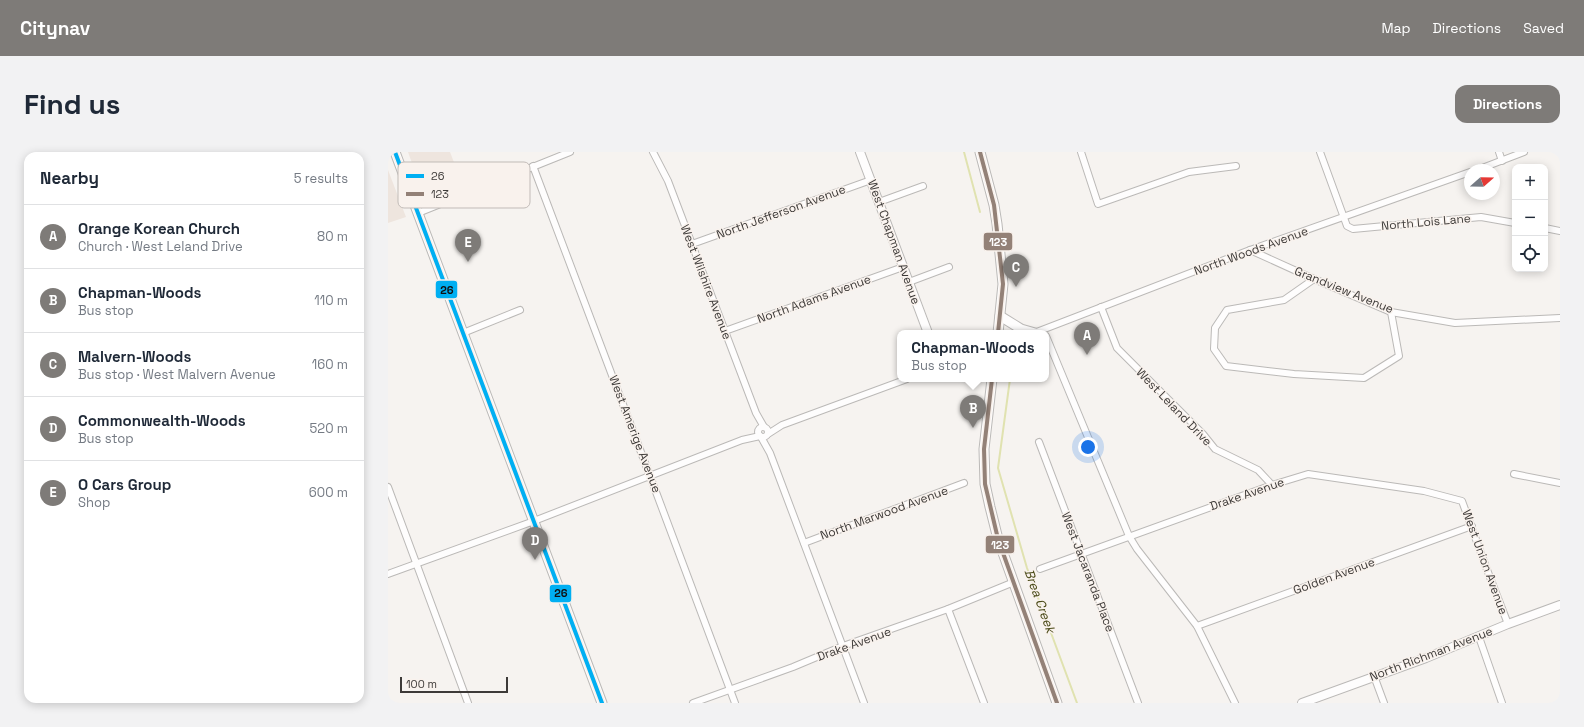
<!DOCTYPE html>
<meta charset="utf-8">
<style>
:root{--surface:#fff;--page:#f2f2f3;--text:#1f2937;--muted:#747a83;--line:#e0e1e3;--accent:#7e7b78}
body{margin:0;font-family:"Space Grotesk",sans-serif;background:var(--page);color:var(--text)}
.controls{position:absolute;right:12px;top:12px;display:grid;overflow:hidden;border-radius:8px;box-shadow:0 2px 10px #0003}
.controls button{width:36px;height:36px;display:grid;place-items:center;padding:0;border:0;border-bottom:1px solid var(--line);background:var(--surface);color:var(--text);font:20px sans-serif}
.compass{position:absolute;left:1076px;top:12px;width:36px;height:36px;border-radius:50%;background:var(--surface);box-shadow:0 2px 10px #0003;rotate:70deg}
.scale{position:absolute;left:12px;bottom:10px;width:108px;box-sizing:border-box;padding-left:4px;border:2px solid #3d3a38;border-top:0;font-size:11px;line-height:14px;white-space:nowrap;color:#3d3a38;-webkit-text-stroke:3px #f9f2ed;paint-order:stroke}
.you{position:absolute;left:700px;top:295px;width:14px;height:14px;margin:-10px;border:3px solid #fff;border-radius:50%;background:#1a73e8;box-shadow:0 0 0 6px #1a73e833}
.badge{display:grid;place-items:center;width:26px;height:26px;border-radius:50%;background:var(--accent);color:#fff;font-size:13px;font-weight:700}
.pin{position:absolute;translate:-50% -33px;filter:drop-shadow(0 1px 2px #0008)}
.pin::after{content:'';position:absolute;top:21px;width:14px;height:12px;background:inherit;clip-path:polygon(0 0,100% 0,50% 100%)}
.popup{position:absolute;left:509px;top:178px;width:152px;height:52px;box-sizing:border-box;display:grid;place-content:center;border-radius:8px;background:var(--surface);filter:drop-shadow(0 1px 3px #0005);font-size:13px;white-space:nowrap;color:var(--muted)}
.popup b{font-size:15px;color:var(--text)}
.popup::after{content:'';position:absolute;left:50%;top:100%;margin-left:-8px;border:8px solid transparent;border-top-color:var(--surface)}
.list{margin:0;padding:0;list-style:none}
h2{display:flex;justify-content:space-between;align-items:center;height:52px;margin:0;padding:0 16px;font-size:17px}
h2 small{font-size:13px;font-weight:400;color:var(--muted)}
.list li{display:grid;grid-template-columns:26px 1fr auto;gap:12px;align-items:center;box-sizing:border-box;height:64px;padding:0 16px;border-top:1px solid var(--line)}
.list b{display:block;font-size:15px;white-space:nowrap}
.list p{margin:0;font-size:13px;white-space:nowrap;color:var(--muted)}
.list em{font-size:13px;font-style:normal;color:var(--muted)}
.icon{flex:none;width:22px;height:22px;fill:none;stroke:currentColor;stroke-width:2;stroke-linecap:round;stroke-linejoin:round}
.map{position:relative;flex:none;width:1172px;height:551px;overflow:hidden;border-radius:12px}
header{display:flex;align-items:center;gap:24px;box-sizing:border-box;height:56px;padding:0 20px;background:var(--accent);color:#fff}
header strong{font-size:19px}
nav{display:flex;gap:22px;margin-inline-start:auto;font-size:14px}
.intro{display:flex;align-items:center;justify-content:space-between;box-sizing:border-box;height:96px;padding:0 24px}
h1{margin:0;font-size:28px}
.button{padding:10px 18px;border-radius:12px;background:var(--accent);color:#fff;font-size:14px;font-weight:700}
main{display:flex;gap:24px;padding:0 24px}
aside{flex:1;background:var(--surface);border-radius:12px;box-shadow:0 2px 10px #0003}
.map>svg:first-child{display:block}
.built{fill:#eee5de}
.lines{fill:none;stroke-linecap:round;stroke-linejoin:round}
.stream{stroke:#e0e2b0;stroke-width:2}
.minor-casing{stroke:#bbb9b7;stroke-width:8}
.tertiary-casing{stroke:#bbb9b7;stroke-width:10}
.secondary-casing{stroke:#bbb9b7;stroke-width:11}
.minor{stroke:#fefdfd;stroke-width:6}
.tertiary{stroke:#fefdfd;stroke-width:8}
.secondary{stroke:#fefdfd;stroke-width:9}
.bus-1-casing{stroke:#f9f2ed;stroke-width:7}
.bus-2-casing{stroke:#f9f2ed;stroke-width:7}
.bus-1{stroke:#00aff2;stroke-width:4}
.bus-2{stroke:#938177;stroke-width:4}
.labels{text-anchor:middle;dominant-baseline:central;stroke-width:3;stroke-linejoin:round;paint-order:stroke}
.street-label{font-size:12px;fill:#3d3a38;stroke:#f9f2ed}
.water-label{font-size:13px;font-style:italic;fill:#484916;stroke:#f9f2ed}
.key{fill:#f9f2ed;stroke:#c1bbb7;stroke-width:1}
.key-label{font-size:11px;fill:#3d3a38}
.line-badge{stroke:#f9f2ed;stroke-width:1.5}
.badge-label{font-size:11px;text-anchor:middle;font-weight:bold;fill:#fff}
.pale-badge-label{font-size:11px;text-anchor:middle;font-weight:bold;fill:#111}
</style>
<header>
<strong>Citynav</strong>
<nav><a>Map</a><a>Directions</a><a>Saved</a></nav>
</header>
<div class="intro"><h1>Find us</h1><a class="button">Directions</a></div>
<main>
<aside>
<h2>Nearby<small>5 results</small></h2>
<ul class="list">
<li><span class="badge">A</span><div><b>Orange Korean Church</b><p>Church · West Leland Drive</p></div><em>80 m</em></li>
<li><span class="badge">B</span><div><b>Chapman-Woods</b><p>Bus stop</p></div><em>110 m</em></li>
<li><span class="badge">C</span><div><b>Malvern-Woods</b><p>Bus stop · West Malvern Avenue</p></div><em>160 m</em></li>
<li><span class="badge">D</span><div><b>Commonwealth-Woods</b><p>Bus stop</p></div><em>520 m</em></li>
<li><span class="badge">E</span><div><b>O Cars Group</b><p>Shop</p></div><em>600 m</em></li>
</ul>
</aside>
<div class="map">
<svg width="1172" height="551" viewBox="0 0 1172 551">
<rect width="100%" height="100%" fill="#f6f3f0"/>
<!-- built -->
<g class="built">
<polygon points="20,0 62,0 74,31 36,45"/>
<polygon points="0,18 18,65 0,71"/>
</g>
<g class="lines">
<!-- stream -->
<g class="stream">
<polyline points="576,0 592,60"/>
<polyline points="622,227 610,316 639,416 689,551"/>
</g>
<!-- minor casing -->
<g class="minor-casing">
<g id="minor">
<polyline points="265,0 280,29 368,261 376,275"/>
<polyline points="693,0 710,52 801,20 848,14"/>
<polyline points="932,0 959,74 965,77 1093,65 1127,71"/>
<polyline points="1111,0 1114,9"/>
<polyline points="145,14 262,324 347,551"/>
<polyline points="1089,18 1136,0"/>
<polyline points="491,50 535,34"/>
<polyline points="30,61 182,0"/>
<polyline points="1157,76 1172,79"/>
<polyline points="304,92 483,28"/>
<polyline points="862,98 926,127 1003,160 1067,171 1172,166"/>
<polyline points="926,127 896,148 839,158 827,176 826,197 838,214 906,222 976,226 1011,204 1003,160"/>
<polyline points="521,130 561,115"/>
<polyline points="713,155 729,196 815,282 827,297 870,318 884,333"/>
<polyline points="337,179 515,115"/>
<polyline points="75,181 132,158"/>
<polyline points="646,181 862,98 1082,20"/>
<polyline points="658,184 741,384 749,397 809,474 847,551"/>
<circle cx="375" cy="280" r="5"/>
<polyline points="380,282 394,273 519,227"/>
<polyline points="373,285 382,301 476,551"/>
<polyline points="651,290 750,551"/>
<polyline points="1126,322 1172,331"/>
<polyline points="0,335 80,551"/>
<polyline points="416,391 576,331"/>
<polyline points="652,417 884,333 920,322 1036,339 1074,349 1098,415 1120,472"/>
<polyline points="0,422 146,369 354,288 372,284"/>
<polyline points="560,457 596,551"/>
<polyline points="809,474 1084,374"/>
<polyline points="1091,485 1114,551"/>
<polyline points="986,524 996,551"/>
<polyline points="305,551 405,515 455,494 560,457 626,430"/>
</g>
</g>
<!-- tertiary casing -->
<g class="tertiary-casing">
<g id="tertiary">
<polyline points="472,0 540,181"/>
<polyline points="914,551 1038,506 1120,472 1172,453"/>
</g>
</g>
<!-- secondary casing -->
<g class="secondary-casing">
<g id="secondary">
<polyline points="7,0 214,551"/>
<polyline points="592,0 606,53 609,72 615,132 610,181"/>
<polyline points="612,164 633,177 647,181"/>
<polyline points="604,227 596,297 597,332 602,355 610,387 669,551"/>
</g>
</g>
<!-- minor -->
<use href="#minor" class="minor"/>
<!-- tertiary -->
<use href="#tertiary" class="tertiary"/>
<!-- secondary -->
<use href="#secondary" class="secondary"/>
<!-- bus-1 casing -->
<g class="bus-1-casing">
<polyline id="bus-1" points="7,0 214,551"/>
</g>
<!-- bus-2 casing -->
<g class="bus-2-casing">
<g id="bus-2">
<polyline points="592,0 606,53 615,132 610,181"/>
<polyline points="604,227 596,297 597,332 610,387 669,551"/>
</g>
</g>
<!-- bus-1 -->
<use href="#bus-1" class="bus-1"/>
<!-- bus-2 -->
<use href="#bus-2" class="bus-2"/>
</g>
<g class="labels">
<!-- street labels -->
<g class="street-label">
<text transform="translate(393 60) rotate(-20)">North Jefferson Avenue</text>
<text transform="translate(1038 70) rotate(-5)">North Lois Lane</text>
<text transform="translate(506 90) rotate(70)">West Chapman Avenue</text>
<text transform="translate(863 99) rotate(-20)">North Woods Avenue</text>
<text transform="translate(318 130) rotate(69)">West Wilshire Avenue</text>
<text transform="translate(956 138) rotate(22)">Grandview Avenue</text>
<text transform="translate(426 147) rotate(-20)">North Adams Avenue</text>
<text transform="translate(786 255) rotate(46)">West Leland Drive</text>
<text transform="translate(247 282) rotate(69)">West Amerige Avenue</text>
<text transform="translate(859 342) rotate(-19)">Drake Avenue</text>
<text transform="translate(496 361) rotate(-20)">North Marwood Avenue</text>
<text transform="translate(1097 410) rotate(70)">West Union Avenue</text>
<text transform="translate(700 420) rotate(69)">West Jacaranda Place</text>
<text transform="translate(946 424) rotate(-20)">Golden Avenue</text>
<text transform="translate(466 492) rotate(-20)">Drake Avenue</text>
<text transform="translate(1043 502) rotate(-21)">North Richman Avenue</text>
</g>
<!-- water labels -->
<g class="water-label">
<text transform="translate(652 449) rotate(70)">Brea Creek</text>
</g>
</g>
<!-- legend -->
<rect x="10" y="10" width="132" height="46" rx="6" class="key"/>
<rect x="18" y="22" width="18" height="4" fill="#00aff2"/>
<rect x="18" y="40" width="18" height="4" fill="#938177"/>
<g class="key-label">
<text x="43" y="28">26</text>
<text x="43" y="46">123</text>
</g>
<g class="line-badge">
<rect x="595" y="80" width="30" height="19" rx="4" fill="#938177"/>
<rect x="47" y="128" width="23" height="19" rx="4" fill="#00aff2"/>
<rect x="597" y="383" width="30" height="19" rx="4" fill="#938177"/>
<rect x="161" y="432" width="23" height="19" rx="4" fill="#00aff2"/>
</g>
<g class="badge-label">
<text x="610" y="94">123</text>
<text x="612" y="397">123</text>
</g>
<g class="pale-badge-label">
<text x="59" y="142">26</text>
<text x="173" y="445">26</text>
</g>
</svg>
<div class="controls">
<button>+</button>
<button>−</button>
<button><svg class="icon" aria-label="locate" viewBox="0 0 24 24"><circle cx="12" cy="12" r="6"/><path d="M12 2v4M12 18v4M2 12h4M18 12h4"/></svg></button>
</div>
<svg class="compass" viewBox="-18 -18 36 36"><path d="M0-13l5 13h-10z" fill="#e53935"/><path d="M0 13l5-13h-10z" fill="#747a83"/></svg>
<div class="scale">100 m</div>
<div class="you"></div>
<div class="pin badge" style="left:699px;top:203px">A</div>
<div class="pin badge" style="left:585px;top:276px">B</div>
<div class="popup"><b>Chapman-Woods</b>Bus stop</div>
<div class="pin badge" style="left:628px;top:135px">C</div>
<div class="pin badge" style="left:147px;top:408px">D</div>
<div class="pin badge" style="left:80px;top:110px">E</div>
</div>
</main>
